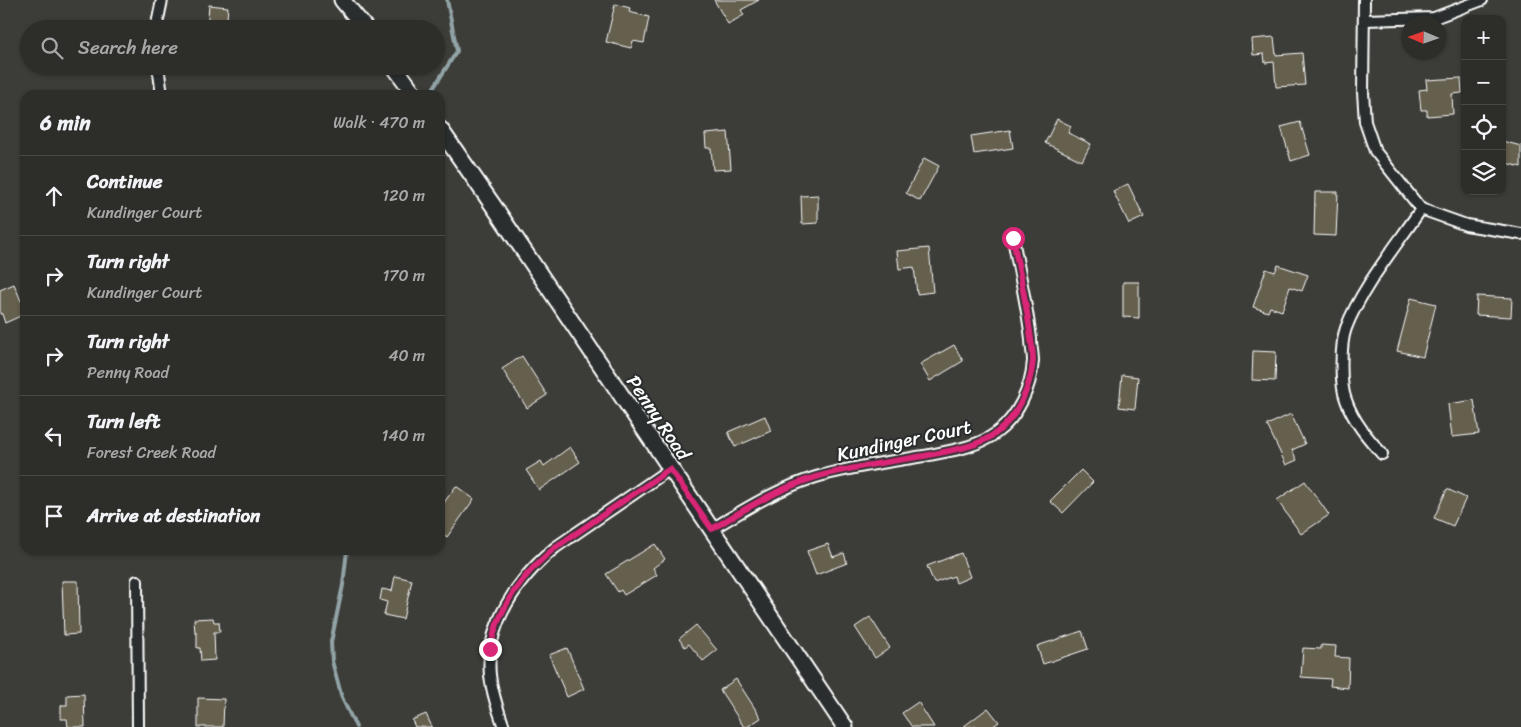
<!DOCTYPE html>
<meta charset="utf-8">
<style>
body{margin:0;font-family:Sriracha,sans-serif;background:#353532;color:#f1f3f6}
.controls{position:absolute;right:15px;top:15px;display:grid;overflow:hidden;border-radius:10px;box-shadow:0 1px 4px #0004}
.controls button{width:45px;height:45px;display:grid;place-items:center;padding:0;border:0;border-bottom:1px solid #484947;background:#2d2d2a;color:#f1f3f6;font:25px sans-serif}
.compass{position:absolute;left:1401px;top:15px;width:45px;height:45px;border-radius:50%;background:#2d2d2a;box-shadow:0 1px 4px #0004;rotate:272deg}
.stop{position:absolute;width:15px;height:15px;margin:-11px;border:4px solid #db2777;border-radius:50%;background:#fff}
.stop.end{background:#db2777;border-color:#fff;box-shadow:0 1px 5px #0008}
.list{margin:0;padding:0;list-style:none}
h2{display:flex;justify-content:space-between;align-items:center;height:65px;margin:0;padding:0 20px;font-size:21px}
h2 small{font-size:16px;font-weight:400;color:#a7a8a8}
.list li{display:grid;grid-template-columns:32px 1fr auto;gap:15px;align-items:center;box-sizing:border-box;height:80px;padding:0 20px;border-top:1px solid #484947}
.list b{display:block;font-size:19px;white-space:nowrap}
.list p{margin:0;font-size:16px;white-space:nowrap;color:#a7a8a8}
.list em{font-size:16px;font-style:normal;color:#a7a8a8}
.icon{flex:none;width:28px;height:28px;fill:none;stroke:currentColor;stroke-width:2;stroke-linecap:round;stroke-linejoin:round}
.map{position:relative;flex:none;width:1521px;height:727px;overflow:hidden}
.search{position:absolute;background:#2d2d2a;box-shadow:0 1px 4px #0004;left:20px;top:20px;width:425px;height:55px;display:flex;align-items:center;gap:12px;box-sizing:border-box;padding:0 18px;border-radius:28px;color:#a7a8a8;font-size:19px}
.panel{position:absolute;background:#2d2d2a;box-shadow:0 1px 4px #0004;left:20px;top:90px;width:425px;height:465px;border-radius:15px}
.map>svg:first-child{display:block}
</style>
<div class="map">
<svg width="1521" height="727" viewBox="0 0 1521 727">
<rect width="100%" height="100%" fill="#3c3c38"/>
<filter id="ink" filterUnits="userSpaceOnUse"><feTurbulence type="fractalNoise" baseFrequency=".02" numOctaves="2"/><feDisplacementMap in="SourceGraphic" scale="10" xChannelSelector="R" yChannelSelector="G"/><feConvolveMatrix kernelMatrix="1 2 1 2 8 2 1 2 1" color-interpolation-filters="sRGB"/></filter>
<g filter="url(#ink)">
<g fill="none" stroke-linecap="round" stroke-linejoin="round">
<g stroke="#92a4a7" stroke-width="4">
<polyline points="429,95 457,51 447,0"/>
<polyline points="347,550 343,585 331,642 332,661 342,698 356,727"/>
</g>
</g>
<g fill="#655e4e" stroke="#fff">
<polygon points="714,0 759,0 741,10 744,15 728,24"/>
<polygon points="615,4 630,8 629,12 649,17 644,43 633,41 631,48 606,42"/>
<polygon points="209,5 228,7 226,29 207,29"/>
<polygon points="1274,37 1276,55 1302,53 1305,85 1276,87 1274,62 1265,63 1264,54 1253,55 1252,39"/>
<polygon points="1461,78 1462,93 1452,94 1453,114 1427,116 1427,110 1421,110 1419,90 1427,89 1426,80"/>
<polygon points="1057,119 1071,126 1068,133 1091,144 1082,161 1045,143"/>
<polygon points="1300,122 1310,155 1291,161 1281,127"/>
<polygon points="1010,130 1013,148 974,154 971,136"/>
<polygon points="728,132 731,169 713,170 711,148 706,148 705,134"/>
<polygon points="1502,141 1521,146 1521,167 1502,162"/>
<polygon points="924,158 939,166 920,201 906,193"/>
<polygon points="1128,184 1144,217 1129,224 1113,191"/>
<polygon points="1315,192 1338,192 1336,236 1314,235"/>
<polygon points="818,195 818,223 802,224 801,196"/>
<polygon points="929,248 933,292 917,294 914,267 899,269 897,251"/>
<polygon points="1278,265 1308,275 1302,291 1290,287 1282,311 1270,307 1268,312 1253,307 1266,269 1275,272"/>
<polygon points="1123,282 1139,282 1139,318 1123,317"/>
<polygon points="14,284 21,301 25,299 25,314 5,323 2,314 0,314 0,290"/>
<polygon points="1477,296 1512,298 1511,317 1476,315"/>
<polygon points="1411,298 1436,304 1423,357 1397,351"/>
<polygon points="954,345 963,361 930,381 920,364"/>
<polygon points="1253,351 1276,352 1275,381 1252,380"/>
<polygon points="522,356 547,395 527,408 502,369"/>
<polygon points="1122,375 1138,377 1135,409 1119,407"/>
<polygon points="1474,400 1479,434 1452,437 1448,404"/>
<polygon points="1291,414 1305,444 1292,450 1297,460 1286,465 1267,425"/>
<polygon points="765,416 771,431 735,447 728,432"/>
<polygon points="570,447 580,462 539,490 526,470 541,461 544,466"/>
<polygon points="1081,470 1093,482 1063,513 1050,501"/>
<polygon points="1305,481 1329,515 1301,534 1277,500"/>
<polygon points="456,486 474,499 447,537 440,531 440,508"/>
<polygon points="1447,489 1466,498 1453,526 1434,518"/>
<polygon points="655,544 665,559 653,568 657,575 624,595 621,590 618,592 606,574"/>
<polygon points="828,544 833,557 844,553 847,563 816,575 807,551"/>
<polygon points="961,553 970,577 956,583 954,576 934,583 927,566"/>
<polygon points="395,576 412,580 403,619 384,615 387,602 380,600 382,589 392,591"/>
<polygon points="62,581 78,581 79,634 64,635"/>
<polygon points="870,617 890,648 875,658 855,627"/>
<polygon points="213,618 214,622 219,622 220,632 214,632 215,660 201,661 200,648 197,648 197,633 195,633 194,619"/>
<polygon points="696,625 717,650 703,661 689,644 685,647 679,639"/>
<polygon points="1082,631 1088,649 1043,664 1037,646"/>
<polygon points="1321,645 1336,646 1335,657 1349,658 1348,688 1330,686 1331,679 1301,677 1303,648 1321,649"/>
<polygon points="567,648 584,689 567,697 549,655"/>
<polygon points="736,679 761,718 747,727 744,727 720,690"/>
<polygon points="84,694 85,727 68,727 67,719 61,719 61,705 67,705 67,695"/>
<polygon points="198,698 224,699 223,727 198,727"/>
<polygon points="918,702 934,727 912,727 902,713"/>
<polygon points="988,708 999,722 992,727 963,727"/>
<polygon points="426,714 432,727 415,727 412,720"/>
</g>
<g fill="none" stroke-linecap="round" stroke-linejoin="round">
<g stroke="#fff" stroke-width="14">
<g id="street">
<polyline points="1364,0 1363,92 1365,122 1375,151 1421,209 1466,225 1521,234"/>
<polyline points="1364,20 1434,18 1482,0"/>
<polyline points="156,29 162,0"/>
<polyline points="158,66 162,95"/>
<path d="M1382,454C1368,438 1353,421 1346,400C1340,385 1340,344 1346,328C1361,288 1397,245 1421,209"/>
<path d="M712,529C745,509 779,488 816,477C851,467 888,462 924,456C948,451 976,448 996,433C1018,417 1031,388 1033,361C1033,354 1031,346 1031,339C1027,305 1019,272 1013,238"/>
<polyline points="137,581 138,727"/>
<path d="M504,727C498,710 492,693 490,675C485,625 518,578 556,547L670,469"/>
</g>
</g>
<g stroke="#fff" stroke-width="19">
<g id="secondary">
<polyline points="342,0 366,29"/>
<polyline points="394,66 415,95"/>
<polyline points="440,129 499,214 845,727"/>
</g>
</g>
<use href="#street" stroke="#2a2d2e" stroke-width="10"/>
<use href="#secondary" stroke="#2a2d2e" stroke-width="15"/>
</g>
</g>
<g fill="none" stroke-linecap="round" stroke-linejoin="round" filter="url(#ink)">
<path stroke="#db2777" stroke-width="6" d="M490,649C493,640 494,630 498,622C510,592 531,567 556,547L670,469L712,529C745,509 779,488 816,477C851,467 888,462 924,456C948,451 976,448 996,433C1018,417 1030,388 1033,361C1033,354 1032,346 1031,339C1027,305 1019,272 1013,238"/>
</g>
<g text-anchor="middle" stroke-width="4" stroke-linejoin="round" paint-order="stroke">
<g font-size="19" fill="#fff" stroke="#2a2d2e">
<text transform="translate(659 417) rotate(56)" y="7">Penny Road</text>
<text transform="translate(904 440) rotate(-12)" y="7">Kundinger Court</text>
</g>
</g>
</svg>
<div class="controls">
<button>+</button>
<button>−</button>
<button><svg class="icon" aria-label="locate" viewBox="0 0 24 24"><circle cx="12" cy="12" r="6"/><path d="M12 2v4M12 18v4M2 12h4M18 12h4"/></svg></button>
<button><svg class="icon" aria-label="layers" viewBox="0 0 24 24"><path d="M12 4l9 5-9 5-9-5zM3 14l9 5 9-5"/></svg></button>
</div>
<svg class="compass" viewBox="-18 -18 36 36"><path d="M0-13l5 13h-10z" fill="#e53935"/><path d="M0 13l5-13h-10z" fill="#a7a8a8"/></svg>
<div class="stop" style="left:1013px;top:238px"></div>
<div class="stop end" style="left:490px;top:649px"></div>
<div class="search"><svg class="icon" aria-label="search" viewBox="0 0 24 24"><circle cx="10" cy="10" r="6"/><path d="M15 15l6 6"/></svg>Search here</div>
<section class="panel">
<h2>6 min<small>Walk · 470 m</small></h2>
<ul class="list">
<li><svg class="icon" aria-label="ahead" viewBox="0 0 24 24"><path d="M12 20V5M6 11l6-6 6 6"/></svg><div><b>Continue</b><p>Kundinger Court</p></div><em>120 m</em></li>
<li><svg class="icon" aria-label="right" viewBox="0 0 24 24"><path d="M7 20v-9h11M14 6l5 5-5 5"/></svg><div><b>Turn right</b><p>Kundinger Court</p></div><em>170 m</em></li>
<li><svg class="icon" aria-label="right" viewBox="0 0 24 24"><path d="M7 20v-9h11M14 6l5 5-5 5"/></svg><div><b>Turn right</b><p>Penny Road</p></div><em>40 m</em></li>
<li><svg class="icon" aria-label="left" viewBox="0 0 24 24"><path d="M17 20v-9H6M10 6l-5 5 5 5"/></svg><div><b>Turn left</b><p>Forest Creek Road</p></div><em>140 m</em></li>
<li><svg class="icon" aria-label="arrive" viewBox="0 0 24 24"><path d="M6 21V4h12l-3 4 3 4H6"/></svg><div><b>Arrive at destination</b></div></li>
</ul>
</section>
</div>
